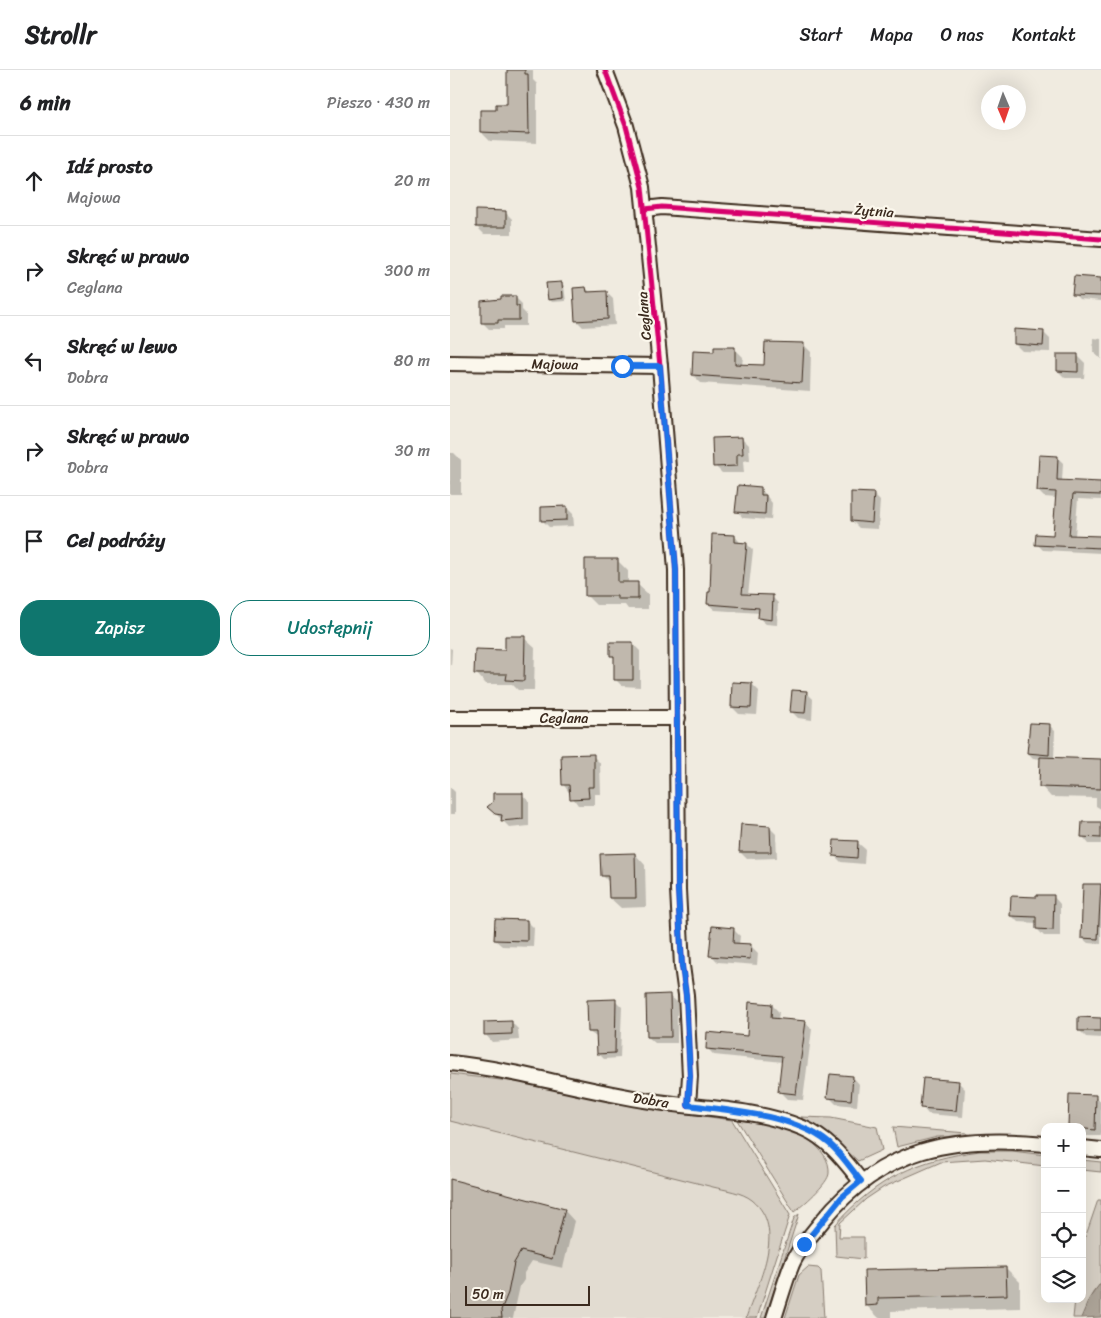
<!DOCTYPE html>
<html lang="pl">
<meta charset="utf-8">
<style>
body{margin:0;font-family:Sriracha,sans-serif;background:#f6f6f6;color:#202124}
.controls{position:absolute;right:15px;bottom:15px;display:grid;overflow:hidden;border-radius:10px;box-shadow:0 5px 20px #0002}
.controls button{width:45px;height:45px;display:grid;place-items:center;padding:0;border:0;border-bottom:1px solid #e0e0e0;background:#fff;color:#202124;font:25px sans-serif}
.compass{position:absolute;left:531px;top:15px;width:45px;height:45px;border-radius:50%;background:#fff;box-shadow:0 5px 20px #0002;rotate:178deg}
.scale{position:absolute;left:15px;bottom:12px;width:125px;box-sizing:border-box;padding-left:5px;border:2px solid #3b2a1e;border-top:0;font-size:14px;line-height:18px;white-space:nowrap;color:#3b2a1e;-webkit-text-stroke:4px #fbf7ec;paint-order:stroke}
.stop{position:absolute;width:15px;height:15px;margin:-11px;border:4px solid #1a73e8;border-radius:50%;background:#fff}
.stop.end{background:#1a73e8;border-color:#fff;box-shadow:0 1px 5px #0008}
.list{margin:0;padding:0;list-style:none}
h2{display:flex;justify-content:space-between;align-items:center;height:65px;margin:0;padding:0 20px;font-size:21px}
h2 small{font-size:16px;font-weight:400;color:#757577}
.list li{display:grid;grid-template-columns:32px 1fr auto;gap:15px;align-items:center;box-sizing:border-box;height:90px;padding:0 20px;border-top:1px solid #e0e0e0}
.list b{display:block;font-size:19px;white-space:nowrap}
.list p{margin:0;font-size:16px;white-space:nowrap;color:#757577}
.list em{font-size:16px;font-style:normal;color:#757577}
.actions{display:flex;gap:10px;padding:15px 20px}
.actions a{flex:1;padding:11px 0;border:1px solid #0f766e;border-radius:20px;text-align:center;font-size:18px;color:#0f766e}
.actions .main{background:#0f766e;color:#fff}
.icon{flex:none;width:28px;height:28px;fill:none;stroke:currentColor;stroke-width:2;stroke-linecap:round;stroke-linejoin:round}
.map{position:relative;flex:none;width:651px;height:1248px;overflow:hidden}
header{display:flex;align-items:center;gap:30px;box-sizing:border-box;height:70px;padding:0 25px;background:#fff;border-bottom:1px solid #e0e0e0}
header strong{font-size:24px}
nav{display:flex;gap:28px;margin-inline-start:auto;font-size:18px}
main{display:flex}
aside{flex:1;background:#fff}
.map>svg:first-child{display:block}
</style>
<header>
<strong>Strollr</strong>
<nav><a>Start</a><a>Mapa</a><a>O nas</a><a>Kontakt</a></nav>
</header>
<main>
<aside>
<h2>6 min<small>Pieszo · 430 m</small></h2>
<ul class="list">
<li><svg class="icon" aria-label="ahead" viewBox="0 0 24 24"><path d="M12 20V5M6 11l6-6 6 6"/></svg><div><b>Idź prosto</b><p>Majowa</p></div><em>20 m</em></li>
<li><svg class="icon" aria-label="right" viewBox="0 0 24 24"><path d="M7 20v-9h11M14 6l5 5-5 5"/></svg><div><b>Skręć w prawo</b><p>Ceglana</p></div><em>300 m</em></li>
<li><svg class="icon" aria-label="left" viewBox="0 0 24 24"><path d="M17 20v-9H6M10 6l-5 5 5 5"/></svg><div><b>Skręć w lewo</b><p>Dobra</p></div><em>80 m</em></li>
<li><svg class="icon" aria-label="right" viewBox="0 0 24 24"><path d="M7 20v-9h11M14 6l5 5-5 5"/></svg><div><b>Skręć w prawo</b><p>Dobra</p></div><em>30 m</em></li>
<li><svg class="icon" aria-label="arrive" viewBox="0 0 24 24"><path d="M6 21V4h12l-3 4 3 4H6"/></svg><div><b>Cel podróży</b></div></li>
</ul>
<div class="actions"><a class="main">Zapisz</a><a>Udostępnij</a></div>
</aside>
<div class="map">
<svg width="651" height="1248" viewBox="0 0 651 1248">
<rect width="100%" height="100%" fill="#f0ebe0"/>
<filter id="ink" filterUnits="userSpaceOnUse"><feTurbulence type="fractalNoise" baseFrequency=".02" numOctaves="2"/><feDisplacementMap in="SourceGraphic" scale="10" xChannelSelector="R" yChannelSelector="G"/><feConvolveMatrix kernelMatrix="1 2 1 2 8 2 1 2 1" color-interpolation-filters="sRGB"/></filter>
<g filter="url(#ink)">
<polygon fill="#e2dcd1" points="0,1019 285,1068 331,1144 298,1248 0,1248"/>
<g fill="#d5cec3" stroke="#887c70">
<path d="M0,1004L84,1014L201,1039L282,1050L340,1145L307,1248H296C307,1214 338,1159 302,1130C292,1122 275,1120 263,1117L0,1051Z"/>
<polygon points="351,1047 381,1048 427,1057 432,1080 408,1091 373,1060"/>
<path d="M287,1050C299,1051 311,1051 322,1054C343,1058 381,1077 379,1103C379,1113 352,1136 344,1142Z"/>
<polygon points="443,1057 517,1063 516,1066 487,1067 447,1077"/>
<path d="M530,1081H562L595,1085V1096L535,1089L491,1092L434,1117L416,1129L390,1153L389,1167H414V1189L386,1186L385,1155C427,1108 468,1089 530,1081Z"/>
<polygon points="632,1090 651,1092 651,1102 632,1100"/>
<path d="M648,1130H651V1215C638,1222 639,1238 631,1248H623L625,1229H632V1177Z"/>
<polygon points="349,1144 315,1248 311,1248 344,1148"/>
<polygon points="358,1197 368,1198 371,1201 374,1248 335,1248 349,1205"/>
</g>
<polygon fill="#aca397" stroke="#7f7367" points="649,1215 651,1215 651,1247 631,1248 639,1229"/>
<g fill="#0003">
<polygon points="58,0 83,0 83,10 87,14 87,73 40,71 31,62 47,41 59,36"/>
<polygon points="55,142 62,149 62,164 34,164 27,157"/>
<polygon points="651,209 651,231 629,229 624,224"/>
<polygon points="111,213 114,216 116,231 102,232 99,229"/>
<polygon points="136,218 141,223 156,222 163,229 165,255 133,257 126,250"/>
<polygon points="65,227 72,234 72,240 76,244 76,256 54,256 54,259 39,259 32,252"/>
<polygon points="593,262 600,269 600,282 572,281 565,274"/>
<polygon points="644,268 651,269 651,289 643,282"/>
<polygon points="353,274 361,282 360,321 251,313 243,305 266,283 284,278 293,287 292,295 316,296"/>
<polygon points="628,286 635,293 634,308 615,308 608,301"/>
<polygon points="292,368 299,375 300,390 293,391 294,403 272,403 265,396"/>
<polygon points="0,383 4,383 11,390 11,424 0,424"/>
<polygon points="607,387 613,393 612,411 651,413 651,430 628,429 625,466 651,466 651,483 593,480 587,474 604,466 607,428 594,427 588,421"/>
<polygon points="311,419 322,433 321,450 293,448 287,441"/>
<polygon points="402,423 423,424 430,431 428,459 409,458 402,451"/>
<polygon points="116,437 123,444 124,456 99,457 92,450"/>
<polygon points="285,466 291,474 297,474 303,480 298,525 322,527 328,533 327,555 316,554 309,548 310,543 265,540 258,534"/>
<polygon points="167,490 178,501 178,514 187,514 198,524 198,539 178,539 175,535 146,535 136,525"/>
<polygon points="74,568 85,578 84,620 68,620 62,614 36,614 26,603"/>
<polygon points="183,574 190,581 190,617 172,616 165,609 165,589 161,585"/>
<polygon points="0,578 2,579 1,596 0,596"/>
<polygon points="302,614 309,621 307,645 289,644 282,637"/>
<polygon points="356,622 363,629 362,650 348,648 341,641"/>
<polygon points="600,656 605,661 604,689 651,691 651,739 646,736 646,728 601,727 591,716 591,689 583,688 578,683"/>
<polygon points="143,686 150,693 151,724 145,724 145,735 128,735 113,714"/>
<polygon points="0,717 5,722 5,744 0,744"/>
<polygon points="72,725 79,731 79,756 60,758 39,737"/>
<polygon points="651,753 651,774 639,774 633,767"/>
<polygon points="319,757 326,764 327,788 297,789 290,782"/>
<polygon points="408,773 415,779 414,794 391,792 384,785"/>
<polygon points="185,784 195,795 196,837 171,838 160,828 160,813 152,805"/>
<polygon points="634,815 651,815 651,874 638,873 632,868"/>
<polygon points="604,827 610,834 610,866 594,866 587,859 588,853 568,852 561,845 588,828"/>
<polygon points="77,851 84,858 83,877 52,876 45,870"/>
<polygon points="283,859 290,866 289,875 301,876 308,883 307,895 268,892 261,885"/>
<polygon points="220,926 227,932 227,973 205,973 198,967"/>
<polygon points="166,931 172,937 170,988 154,989 148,983 148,968 139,962"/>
<polygon points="322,935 329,942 328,950 355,952 362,959 353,1030 337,1029 330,1022 333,992 264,985 257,978 298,967"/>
<polygon points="651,949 651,968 636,967 629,960"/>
<polygon points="61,952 68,959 69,970 42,972 36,965"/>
<polygon points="403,1007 409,1014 407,1036 386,1034 379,1027"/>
<polygon points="508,1012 515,1019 513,1047 478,1044 472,1037"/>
<polygon points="645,1026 651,1032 651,1066 632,1066 632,1057"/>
<polygon points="0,1110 114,1140 124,1151 113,1198 82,1191 74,1203 74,1210 70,1216 63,1248 0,1248"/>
<polygon points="556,1198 570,1212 570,1238 441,1241 441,1248 429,1248 416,1235 416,1201"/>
</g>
<g fill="#c0b8ad" stroke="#3b2a1e">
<polygon points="57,0 75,0 75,4 78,4 79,64 30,62 30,40 46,40 46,34 57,34"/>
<polygon points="26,140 56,141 56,157 26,157"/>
<polygon points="624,206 651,208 651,226 622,225"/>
<polygon points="112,212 113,228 98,230 96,213"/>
<polygon points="136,217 137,222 157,221 158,249 125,251 123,218"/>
<polygon points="51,226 66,226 66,236 69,236 69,250 48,250 48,253 31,253 31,231 51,229"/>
<polygon points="564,259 594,261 593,276 564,274"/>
<polygon points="315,272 354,273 352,313 242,305 243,281 264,282 264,277 285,277 285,294 314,295"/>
<polygon points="607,284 628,284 628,302 607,301"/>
<polygon points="292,367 293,384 287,384 287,396 263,397 262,368"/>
<polygon points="589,385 608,386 607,410 651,412 651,425 623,424 619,465 651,466 651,478 585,475 586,464 603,465 606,422 587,421"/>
<polygon points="288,415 311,417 311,425 316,425 315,444 285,442"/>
<polygon points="401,422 424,423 422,453 401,451"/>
<polygon points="117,436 117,450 91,451 91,437"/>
<polygon points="262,464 285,465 285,472 297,473 292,524 323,525 322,550 308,548 309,538 257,534 258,522 260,522"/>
<polygon points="135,489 168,489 168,512 188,512 188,529 167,529 167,526 135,526"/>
<polygon points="55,566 75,566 74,611 56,610 57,604 24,604 25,579 55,580"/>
<polygon points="160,572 183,572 183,610 164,610 164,586 160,586"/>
<polygon points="282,612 302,613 301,638 281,637"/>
<polygon points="342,620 357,621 355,643 340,642"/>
<polygon points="580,653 600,654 599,685 577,683"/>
<polygon points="144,684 144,717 138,717 139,728 120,729 119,715 112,715 111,685"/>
<polygon points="590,687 651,689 651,719 589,717"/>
<polygon points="43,723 73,723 73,749 51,751 52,745 45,744 37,737 43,732"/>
<polygon points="632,752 651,752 651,768 631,767"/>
<polygon points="291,754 320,756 321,782 289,782"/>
<polygon points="384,770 408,771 407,788 383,786"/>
<polygon points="185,783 186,828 159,828 158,806 151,806 150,784"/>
<polygon points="633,814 651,814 648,869 631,868"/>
<polygon points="587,825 604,825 603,860 586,859 586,847 560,846 561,826 587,827"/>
<polygon points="45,849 77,850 77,871 44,870"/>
<polygon points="262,856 284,858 283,873 301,874 300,889 259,886"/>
<polygon points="220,924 221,967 197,967 196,925"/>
<polygon points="166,929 165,983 147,984 146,962 138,962 137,930"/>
<polygon points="299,932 322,934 321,948 356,951 346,1024 328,1022 332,986 256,979 257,962 297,966"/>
<polygon points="628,947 651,948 651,961 628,961"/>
<polygon points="62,951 62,964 34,965 34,952"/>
<polygon points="380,1004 403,1006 401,1030 377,1028"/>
<polygon points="473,1008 509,1011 506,1041 470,1038"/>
<polygon points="619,1024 646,1025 645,1060 618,1057"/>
<polygon points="0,1109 115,1139 102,1189 71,1181 64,1193 58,1223 51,1240 52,1248 0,1248"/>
<polygon points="556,1197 557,1225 428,1228 428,1235 415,1236 414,1200"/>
</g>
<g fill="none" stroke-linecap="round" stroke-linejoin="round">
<g stroke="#3b2a1e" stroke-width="18">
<g id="street">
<polyline points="155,0 176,56 192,117 210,296 226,500 228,820 232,896 236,925 240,1006 238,1035"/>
<polyline points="195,139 212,137 651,169"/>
<polyline points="0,293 210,296"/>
<polyline points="0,648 228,648"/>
<path d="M0,993C68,1000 133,1021 201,1031C252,1039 304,1038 353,1058C379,1069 394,1090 411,1111"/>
<polyline points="632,1078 651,1080"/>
<path d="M324,1248C330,1230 335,1211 342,1194C349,1178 362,1164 373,1150C433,1077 504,1065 595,1074"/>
</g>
</g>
<use href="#street" stroke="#fbf7ec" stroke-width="14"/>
<g stroke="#fbf7ec" stroke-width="8">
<g id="cycleway">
<polyline points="155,0 176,56 192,117 210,296 226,500 228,820 232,896 236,925 240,1006 238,1035"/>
<polyline points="195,139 212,137 651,169"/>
</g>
</g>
<use href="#cycleway" stroke="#d6006c" stroke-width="5"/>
</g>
</g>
<g fill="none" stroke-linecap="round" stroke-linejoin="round" filter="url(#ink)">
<path stroke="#1a73e8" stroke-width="6" d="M172,296H210L226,500L228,820L232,896L236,925L240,1006L238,1035C282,1041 352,1045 384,1078C394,1088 402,1100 411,1111L392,1127L354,1174"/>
</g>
<g text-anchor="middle" stroke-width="4.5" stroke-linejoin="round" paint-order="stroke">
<g font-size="14" fill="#3b2a1e" stroke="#fbf7ec">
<text transform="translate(424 141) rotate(4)" y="5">Żytnia</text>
<text transform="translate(194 246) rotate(-95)" y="5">Ceglana</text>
<text transform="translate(105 294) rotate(1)" y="5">Majowa</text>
<text x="114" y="653">Ceglana</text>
<text transform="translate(201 1030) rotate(9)" y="5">Dobra</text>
</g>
</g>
</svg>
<div class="controls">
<button>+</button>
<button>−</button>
<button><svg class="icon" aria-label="locate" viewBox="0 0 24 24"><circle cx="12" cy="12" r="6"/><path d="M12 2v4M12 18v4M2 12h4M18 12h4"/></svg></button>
<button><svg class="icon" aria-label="layers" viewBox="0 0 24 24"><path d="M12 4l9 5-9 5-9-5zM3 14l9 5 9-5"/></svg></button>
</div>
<svg class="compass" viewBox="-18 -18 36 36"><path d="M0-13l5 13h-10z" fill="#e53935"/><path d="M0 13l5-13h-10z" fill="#757577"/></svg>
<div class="scale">50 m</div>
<div class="stop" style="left:172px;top:296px"></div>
<div class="stop end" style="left:354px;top:1174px"></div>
</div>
</main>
